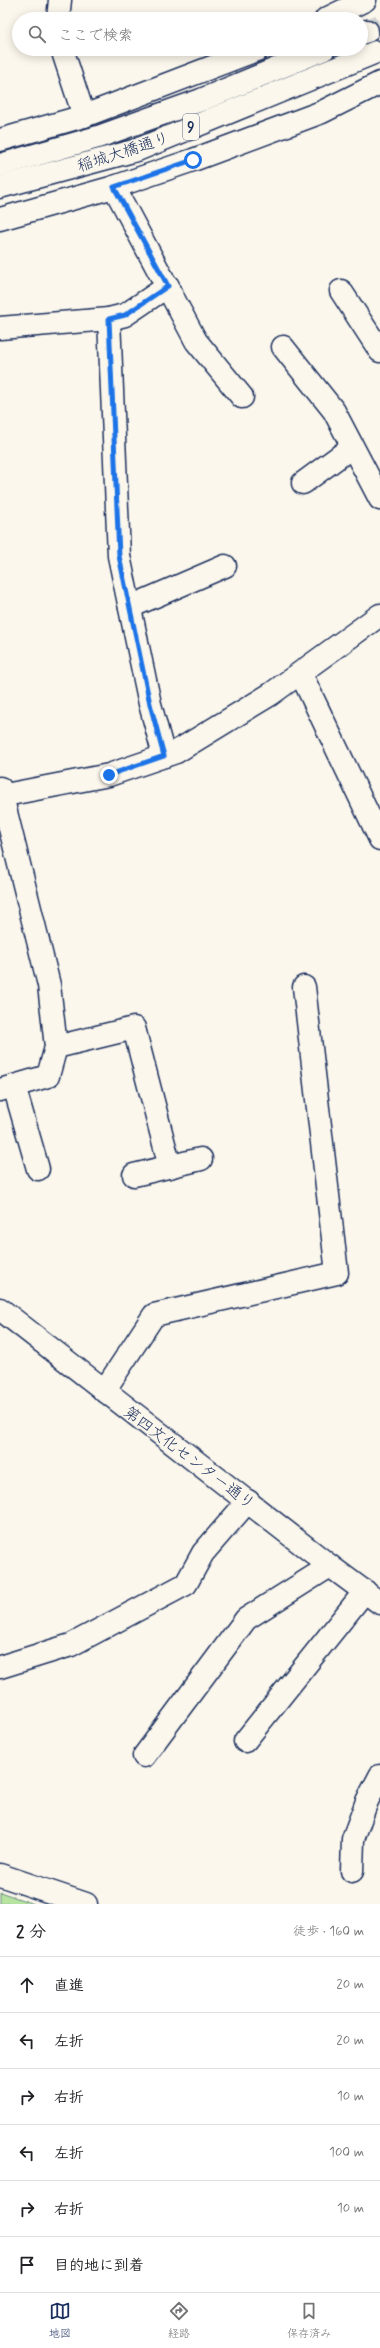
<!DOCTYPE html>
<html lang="ja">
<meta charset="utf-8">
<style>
body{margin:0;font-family:Mynerve,"Klee One",sans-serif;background:#f6f6f6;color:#202124}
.stop{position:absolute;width:12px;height:12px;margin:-9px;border:3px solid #1a73e8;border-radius:50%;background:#fff}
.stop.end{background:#1a73e8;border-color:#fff;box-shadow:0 1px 4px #0008}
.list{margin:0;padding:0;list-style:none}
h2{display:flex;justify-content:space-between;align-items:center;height:52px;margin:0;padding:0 16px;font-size:17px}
h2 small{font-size:13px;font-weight:400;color:#757577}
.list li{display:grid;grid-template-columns:26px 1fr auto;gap:12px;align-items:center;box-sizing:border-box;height:56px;padding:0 16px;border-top:1px solid #e0e0e0}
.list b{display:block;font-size:15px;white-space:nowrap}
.list em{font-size:13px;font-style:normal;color:#757577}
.icon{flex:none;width:22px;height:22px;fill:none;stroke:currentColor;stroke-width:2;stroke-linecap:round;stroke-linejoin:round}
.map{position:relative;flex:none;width:380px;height:1904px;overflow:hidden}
.search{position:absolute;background:#fff;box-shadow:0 2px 10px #0003;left:12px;right:12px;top:12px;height:44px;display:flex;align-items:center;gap:10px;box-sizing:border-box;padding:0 14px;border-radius:22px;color:#757577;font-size:15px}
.sheet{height:388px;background:#fff}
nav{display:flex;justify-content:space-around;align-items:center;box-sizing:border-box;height:56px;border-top:1px solid #e0e0e0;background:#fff;font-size:11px;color:#757577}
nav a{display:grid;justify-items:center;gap:2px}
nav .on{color:#1b2f5e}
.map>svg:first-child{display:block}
</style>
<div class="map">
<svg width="380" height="1904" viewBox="0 0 380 1904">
<rect width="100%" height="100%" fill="#fbf7ec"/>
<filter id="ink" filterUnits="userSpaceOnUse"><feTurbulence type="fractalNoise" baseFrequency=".025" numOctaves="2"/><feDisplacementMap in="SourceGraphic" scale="8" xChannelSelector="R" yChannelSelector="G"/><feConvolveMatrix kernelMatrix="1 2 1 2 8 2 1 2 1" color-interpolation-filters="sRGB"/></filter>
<g filter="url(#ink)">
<polygon fill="#b8e4a1" stroke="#6a8a80" points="0,1892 34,1904 0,1904"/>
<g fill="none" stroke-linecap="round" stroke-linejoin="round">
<polyline stroke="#cecfd0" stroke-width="22" stroke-dasharray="22 11" stroke-linecap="butt" points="367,31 380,25"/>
<g stroke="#1b2f5e" stroke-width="25">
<g id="minor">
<polyline points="58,19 60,0"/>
<polyline points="62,49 84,116"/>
<polyline points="114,187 196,341 242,397"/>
<polyline points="341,291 380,351"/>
<polyline points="109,319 119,556 150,704 164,756"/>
<polyline points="0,328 109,319 125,315 168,286"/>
<polyline points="283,347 334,411 380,499"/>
<polyline points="303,483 352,447"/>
<polyline points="130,607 225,566"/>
<polyline points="301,674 380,839"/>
<polyline points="0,788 49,985 56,1047 48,1076 0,1090"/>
<polyline points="0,796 109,775 176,752 271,694 380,615"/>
<polyline points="56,1047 134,1028 170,1167"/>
<polyline points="14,1086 38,1169"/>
<polyline points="134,1175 201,1159"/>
<polyline points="0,1309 330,1566 380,1603"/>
<polyline points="104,1391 154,1315 337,1273 304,987"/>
<polyline points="0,1667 71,1645 186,1584 203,1553 248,1501"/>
<polyline points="245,1741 365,1591"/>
<polyline points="144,1756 246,1619 330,1566"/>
<polyline points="352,1871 353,1839 367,1801 380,1776"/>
<polyline points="0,1875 86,1904"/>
</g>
</g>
<g stroke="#1b2f5e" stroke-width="25">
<g id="major">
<polyline points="326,19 365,0"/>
<polyline points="361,33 367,31"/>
<polyline points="0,140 84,116 259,49"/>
<polyline points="0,165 98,137 201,100 324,49"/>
<polyline points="0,187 137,150 376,52"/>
<polyline points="0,219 114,187 193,160 322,112 380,83"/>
</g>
</g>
<use href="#minor" stroke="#fbf7ec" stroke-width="22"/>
<use href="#major" stroke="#fbf7ec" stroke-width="22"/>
</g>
</g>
<g fill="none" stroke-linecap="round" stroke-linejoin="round" filter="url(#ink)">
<polyline stroke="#1a73e8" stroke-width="5" points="109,775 164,756 150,704 119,556 109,319 125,315 168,286 114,187 193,160"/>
</g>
<g text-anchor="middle" stroke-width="3" stroke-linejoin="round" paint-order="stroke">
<rect fill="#fbf7ec" stroke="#5e6b89" stroke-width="1" x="183" y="114" width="16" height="26" rx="3"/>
<g font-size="15" font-weight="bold" fill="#1b2f5e">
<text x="191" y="132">9</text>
</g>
<g font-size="16" fill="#1b2f5e" stroke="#fbf7ec">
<text transform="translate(123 151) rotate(-18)" y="6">稲城大橋通り</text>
<text transform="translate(190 1457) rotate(37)" y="6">第四文化センター通り</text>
</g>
</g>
</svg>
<div class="stop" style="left:193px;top:160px"></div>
<div class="stop end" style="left:109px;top:775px"></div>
<div class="search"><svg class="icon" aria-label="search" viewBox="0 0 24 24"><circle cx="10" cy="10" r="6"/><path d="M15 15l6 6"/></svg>ここで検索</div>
</div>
<section class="sheet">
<h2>2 分<small>徒歩 · 160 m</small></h2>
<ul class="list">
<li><svg class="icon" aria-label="ahead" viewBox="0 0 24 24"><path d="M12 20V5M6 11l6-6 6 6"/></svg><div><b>直進</b></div><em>20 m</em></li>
<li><svg class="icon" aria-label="left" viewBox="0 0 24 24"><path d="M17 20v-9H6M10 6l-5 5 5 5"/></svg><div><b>左折</b></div><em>20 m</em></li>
<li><svg class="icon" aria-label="right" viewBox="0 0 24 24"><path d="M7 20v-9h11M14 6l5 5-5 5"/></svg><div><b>右折</b></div><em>10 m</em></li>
<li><svg class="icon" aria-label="left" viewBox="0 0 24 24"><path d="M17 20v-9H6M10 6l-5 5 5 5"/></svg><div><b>左折</b></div><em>100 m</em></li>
<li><svg class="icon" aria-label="right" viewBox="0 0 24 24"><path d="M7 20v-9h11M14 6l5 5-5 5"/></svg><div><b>右折</b></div><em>10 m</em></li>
<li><svg class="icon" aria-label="arrive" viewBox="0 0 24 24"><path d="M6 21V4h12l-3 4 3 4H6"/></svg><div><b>目的地に到着</b></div></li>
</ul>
</section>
<nav>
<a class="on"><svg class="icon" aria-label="map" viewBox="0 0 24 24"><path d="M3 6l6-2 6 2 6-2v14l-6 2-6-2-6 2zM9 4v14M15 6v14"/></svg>地図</a>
<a><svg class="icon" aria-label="directions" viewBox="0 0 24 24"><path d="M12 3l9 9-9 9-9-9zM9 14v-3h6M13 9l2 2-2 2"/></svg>経路</a>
<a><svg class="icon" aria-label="saved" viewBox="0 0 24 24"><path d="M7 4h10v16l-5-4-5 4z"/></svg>保存済み</a>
</nav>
